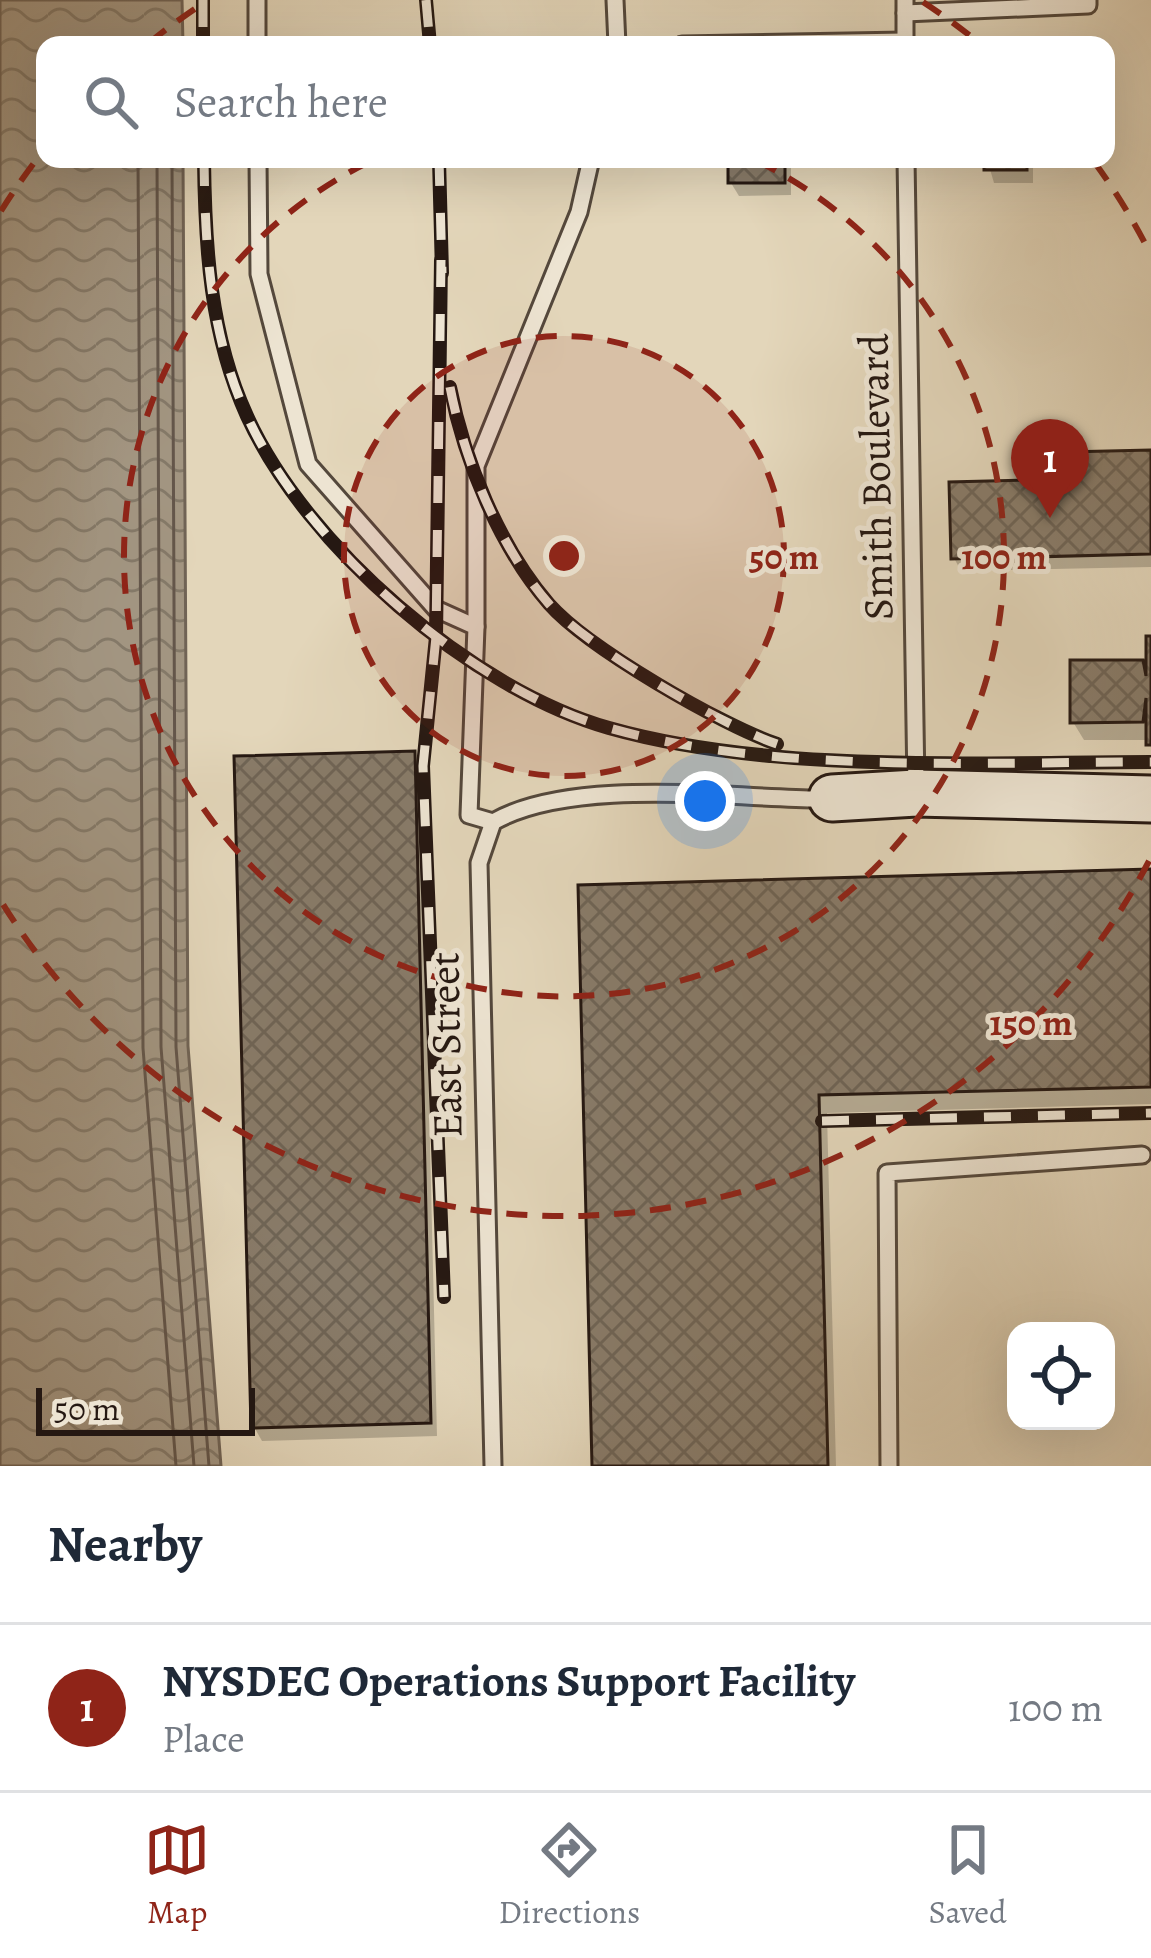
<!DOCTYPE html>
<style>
body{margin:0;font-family:Alegreya,serif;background:#f6f6f7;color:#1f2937}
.controls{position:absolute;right:36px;bottom:36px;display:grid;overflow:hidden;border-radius:24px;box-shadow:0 12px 48px #0002}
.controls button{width:108px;height:108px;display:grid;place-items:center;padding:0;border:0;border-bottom:3px solid #e0e1e3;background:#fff;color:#1f2937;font:60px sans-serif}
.scale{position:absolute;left:36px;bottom:30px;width:219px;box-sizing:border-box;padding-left:12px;border:6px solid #251812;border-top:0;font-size:33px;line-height:42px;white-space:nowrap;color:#251812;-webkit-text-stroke:9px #ede4d2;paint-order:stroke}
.you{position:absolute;left:705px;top:801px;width:42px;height:42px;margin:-30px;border:9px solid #fff;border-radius:50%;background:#1a73e8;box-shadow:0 0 0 18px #1a73e833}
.badge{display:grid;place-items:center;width:78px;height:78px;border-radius:50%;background:#8f2418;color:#fff;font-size:39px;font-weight:700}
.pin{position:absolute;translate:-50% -99px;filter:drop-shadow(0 3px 6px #0008)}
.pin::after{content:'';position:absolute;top:63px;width:42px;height:36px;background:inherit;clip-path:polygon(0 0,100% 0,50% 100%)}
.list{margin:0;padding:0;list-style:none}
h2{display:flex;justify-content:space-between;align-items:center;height:156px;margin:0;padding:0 48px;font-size:51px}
h2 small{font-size:39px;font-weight:400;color:#747a83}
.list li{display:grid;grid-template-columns:78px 1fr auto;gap:36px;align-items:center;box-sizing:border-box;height:168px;padding:0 48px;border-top:3px solid #e0e1e3}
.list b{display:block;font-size:45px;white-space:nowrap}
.list p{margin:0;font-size:39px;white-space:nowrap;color:#747a83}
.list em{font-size:39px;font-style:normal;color:#747a83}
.icon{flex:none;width:66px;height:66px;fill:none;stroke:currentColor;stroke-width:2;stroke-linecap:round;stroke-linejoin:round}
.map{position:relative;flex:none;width:1151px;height:1466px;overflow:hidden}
.search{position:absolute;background:#fff;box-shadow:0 12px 48px #0002;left:36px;right:36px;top:36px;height:132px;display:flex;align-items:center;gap:30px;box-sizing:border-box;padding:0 42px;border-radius:24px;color:#747a83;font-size:45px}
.sheet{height:324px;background:#fff}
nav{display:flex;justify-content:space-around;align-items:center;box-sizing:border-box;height:168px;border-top:3px solid #e0e1e3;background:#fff;font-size:33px;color:#747a83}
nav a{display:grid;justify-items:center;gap:6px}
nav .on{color:#8f2418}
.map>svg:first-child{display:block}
</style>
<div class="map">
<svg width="1151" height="1466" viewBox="0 0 1151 1466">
<defs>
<pattern id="water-waves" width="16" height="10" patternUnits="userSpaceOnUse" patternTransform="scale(3)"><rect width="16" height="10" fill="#a29581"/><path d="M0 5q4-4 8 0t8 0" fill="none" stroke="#847968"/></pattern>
<pattern id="building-cross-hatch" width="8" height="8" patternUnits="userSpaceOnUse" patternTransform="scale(3)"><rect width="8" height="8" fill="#887b69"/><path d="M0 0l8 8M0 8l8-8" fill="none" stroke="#6f6455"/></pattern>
</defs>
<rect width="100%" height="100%" fill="#e3d6ba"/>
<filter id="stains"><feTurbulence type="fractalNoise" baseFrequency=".00167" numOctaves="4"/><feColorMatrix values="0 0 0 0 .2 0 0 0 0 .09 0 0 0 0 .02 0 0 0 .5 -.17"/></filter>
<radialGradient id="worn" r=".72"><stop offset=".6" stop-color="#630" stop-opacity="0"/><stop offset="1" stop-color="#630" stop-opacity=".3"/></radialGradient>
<polygon fill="url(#water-waves)" stroke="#706355" stroke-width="3" points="0,0 182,0 183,45 45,45 45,159 183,159 188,1046 221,1466 0,1466"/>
<g fill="#0003">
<polygon points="731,159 791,159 791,195 739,196 731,183"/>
<polygon points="987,159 1033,159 1033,183 994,183"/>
<polygon points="1151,453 1151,567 961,571 954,558 1070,482"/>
<polygon points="1151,639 1151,748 1149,740 1084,740 1073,722 1141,663 1149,676"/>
<polygon points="413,754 421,768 437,1436 262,1441 254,1427"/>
<polygon points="1151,872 1151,1104 827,1113 836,1466 595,1466 581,888"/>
</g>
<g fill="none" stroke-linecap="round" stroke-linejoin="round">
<g stroke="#64564a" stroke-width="3">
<polyline points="138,159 143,1048 176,1466"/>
<polyline points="157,159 161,1047 194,1466"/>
<polyline points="172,159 176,1047 209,1466"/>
</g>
</g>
<g fill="url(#building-cross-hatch)" stroke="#251812" stroke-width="3">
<rect x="728" y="159" width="57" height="24"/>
<rect x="984" y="159" width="43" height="11"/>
<polygon points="1151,450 1151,554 951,559 949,482 1066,479 1066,452"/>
<polygon points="1146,636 1151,636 1151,745 1146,745 1146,698 1143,722 1070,723 1070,660 1143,660 1146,676"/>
<polygon points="415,751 431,1423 251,1428 234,756"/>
<polygon points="1151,869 1151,1087 819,1095 828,1466 592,1466 578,885"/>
</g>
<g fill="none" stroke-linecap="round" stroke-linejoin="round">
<g stroke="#54483c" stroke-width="21">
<g id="lane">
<polyline points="257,0 257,45"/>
<polyline points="615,0 617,45"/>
<polyline points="905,0 905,45"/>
<polyline points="905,13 1088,5 1088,0"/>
<polyline points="682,45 905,41"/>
<polyline points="258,159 259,274 308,464 436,609 476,627 469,815 493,822"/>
<polyline points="906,159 916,786"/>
<polyline points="476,627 476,466 579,212 591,159"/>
<path d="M493,1466L479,863L493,822C572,777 727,798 819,799"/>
<polyline points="889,1466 887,1173 1142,1155"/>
</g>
</g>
<g stroke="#251812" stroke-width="51">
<polyline id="secondary" points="832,798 916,793 1151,799"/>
</g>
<use href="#lane" stroke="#ede4d2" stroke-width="15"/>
<use href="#secondary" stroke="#ede4d2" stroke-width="45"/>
<g stroke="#251812" stroke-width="14">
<g id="rail">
<polyline points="203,0 203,45"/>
<polyline points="426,0 430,45"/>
<path d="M204,159C205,247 210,335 247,416C306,546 471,689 609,728C772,774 982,762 1151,762"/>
<polyline points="439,159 442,273"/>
<polyline points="441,260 436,637 423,766 444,1297"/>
<path d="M450,387C464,460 500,548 549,604C588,648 721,725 777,744"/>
<polyline points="822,1121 1151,1113"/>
</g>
</g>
<use href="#rail" stroke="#ede4d2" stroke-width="9" stroke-dasharray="27" stroke-linecap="butt"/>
</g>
<circle cx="564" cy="556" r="220" fill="#8f2418" fill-opacity=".12"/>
<g fill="none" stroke="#8f2418" stroke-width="6" stroke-dasharray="21 15">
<circle cx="564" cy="556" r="220"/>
<path d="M757 161A440 440 0 1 1 371 161"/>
<path d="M1149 861A660 660 0 0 1 1 901M1 211A660 660 0 0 1 44 150M149 43A660 660 0 0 1 205 2M923 2A660 660 0 0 1 979 43M1095 163A660 660 0 0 1 1149 251"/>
</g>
<g text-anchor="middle" stroke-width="10" stroke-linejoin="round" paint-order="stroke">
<g font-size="42" fill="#251812" stroke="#ede4d2">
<text transform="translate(875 477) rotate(-91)" y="15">Smith Boulevard</text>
<text transform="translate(445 1045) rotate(-91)" y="15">East Street</text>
</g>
</g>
<circle cx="564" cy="556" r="18" fill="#8f2418" stroke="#ede4d2" stroke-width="6"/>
<g font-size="36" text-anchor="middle" font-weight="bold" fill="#8f2418" stroke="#ede4d2" stroke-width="10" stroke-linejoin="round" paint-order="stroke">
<text x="784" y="569">50 m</text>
<text x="1004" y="569">100 m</text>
<text x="1031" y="1035">150 m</text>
</g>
<rect width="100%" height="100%" filter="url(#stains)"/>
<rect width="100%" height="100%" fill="url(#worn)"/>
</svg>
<div class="controls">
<button><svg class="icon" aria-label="locate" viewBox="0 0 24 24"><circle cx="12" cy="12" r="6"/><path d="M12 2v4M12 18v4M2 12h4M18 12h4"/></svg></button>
</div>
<div class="scale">50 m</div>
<div class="you"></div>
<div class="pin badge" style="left:1050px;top:518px">1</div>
<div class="search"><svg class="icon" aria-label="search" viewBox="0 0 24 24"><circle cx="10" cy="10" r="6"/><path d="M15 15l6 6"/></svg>Search here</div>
</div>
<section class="sheet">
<h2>Nearby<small></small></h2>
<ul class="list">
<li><span class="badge">1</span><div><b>NYSDEC Operations Support Facility</b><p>Place</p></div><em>100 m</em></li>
</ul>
</section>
<nav>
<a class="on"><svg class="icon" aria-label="map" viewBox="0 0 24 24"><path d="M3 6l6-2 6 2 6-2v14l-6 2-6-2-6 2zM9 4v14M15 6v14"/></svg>Map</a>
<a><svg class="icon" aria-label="directions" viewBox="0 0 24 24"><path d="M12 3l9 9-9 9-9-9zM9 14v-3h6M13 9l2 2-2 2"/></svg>Directions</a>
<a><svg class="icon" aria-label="saved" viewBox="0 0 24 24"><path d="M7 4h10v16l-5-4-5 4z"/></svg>Saved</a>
</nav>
